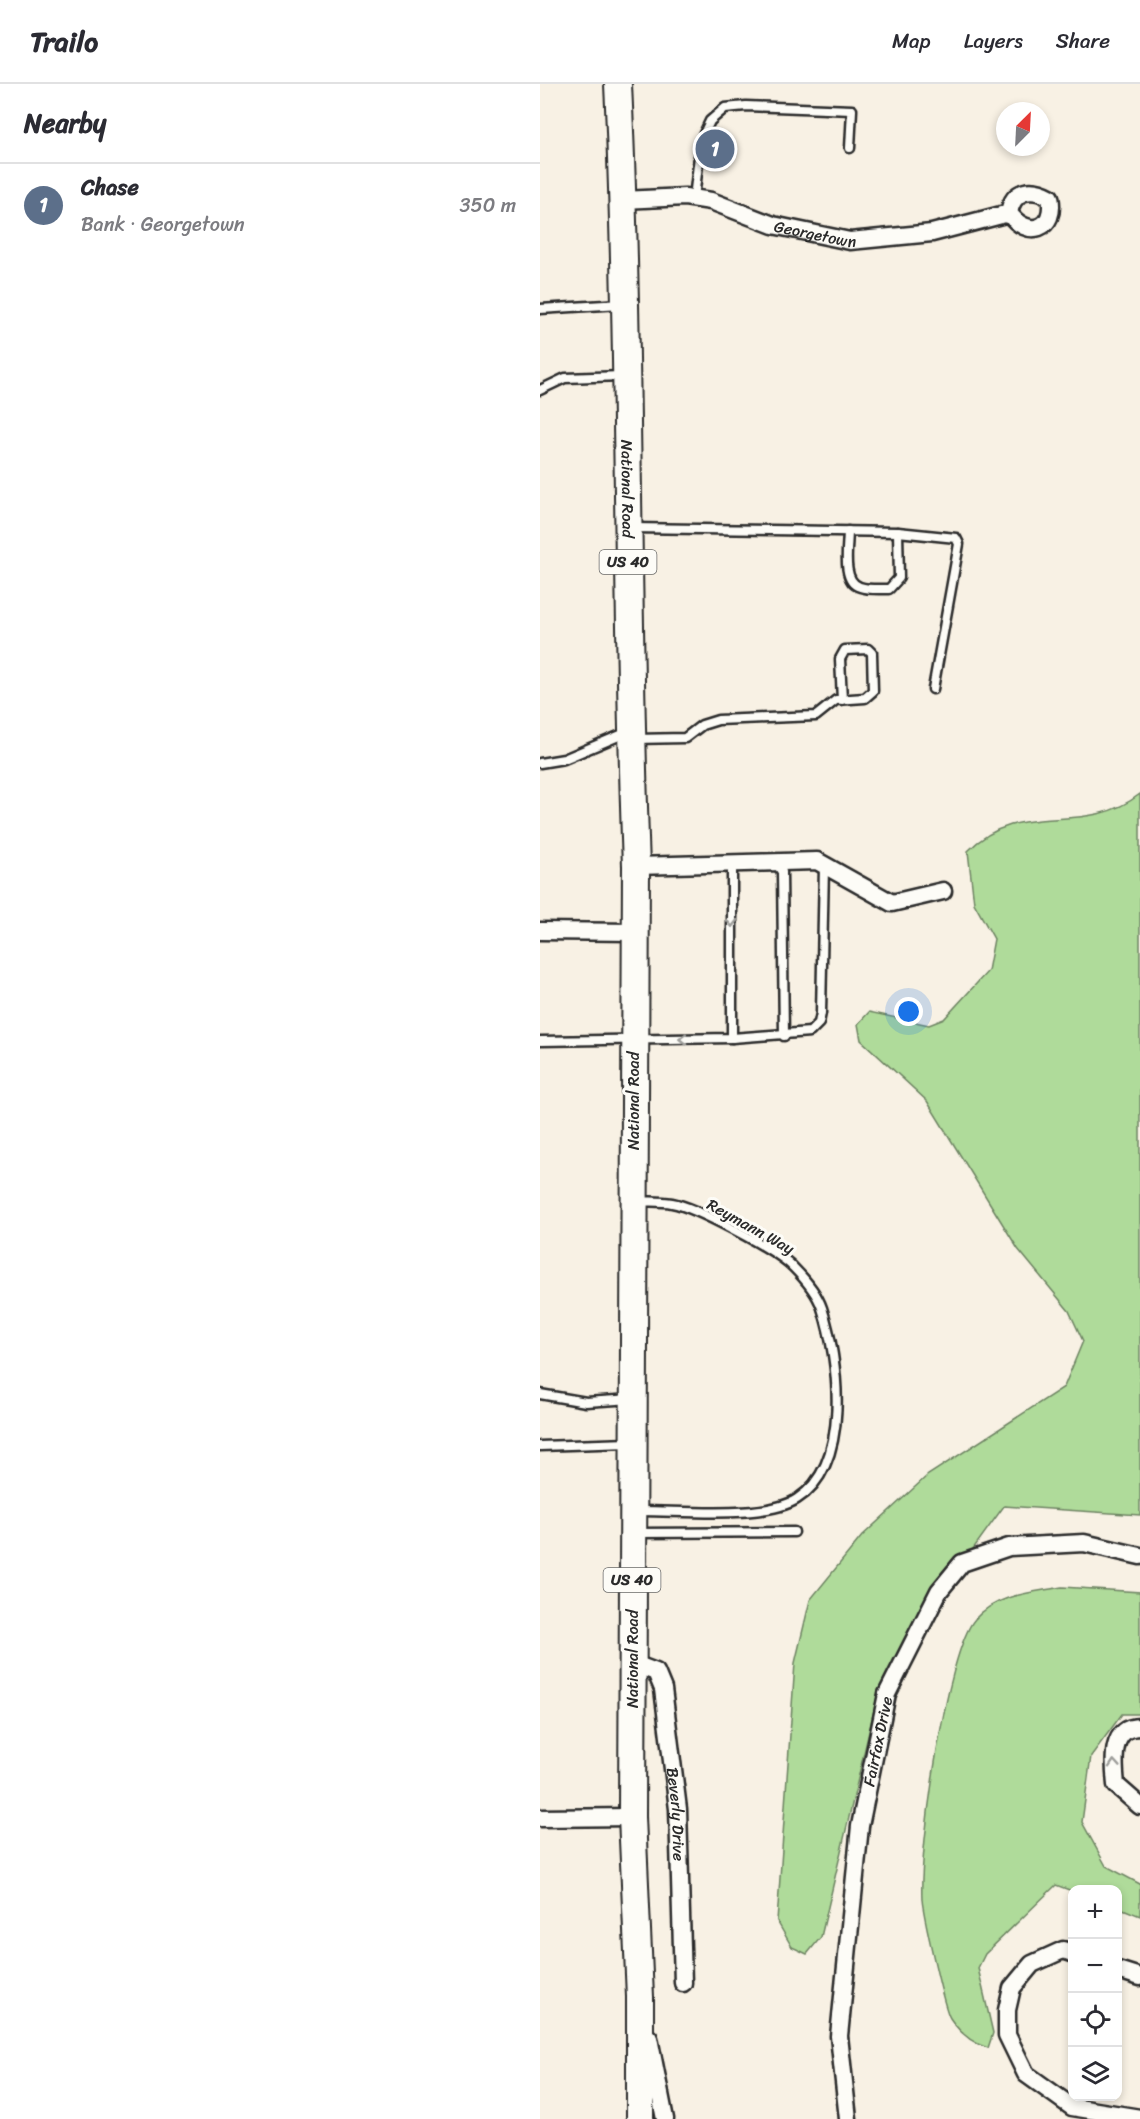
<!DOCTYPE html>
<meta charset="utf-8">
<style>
body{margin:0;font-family:Sriracha,sans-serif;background:#f7f7f7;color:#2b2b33}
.controls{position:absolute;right:18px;bottom:18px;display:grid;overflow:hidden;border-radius:12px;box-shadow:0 3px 9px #0003}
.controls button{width:54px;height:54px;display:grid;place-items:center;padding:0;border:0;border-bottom:2px solid #e1e1e2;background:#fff;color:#2b2b33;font:30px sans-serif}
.compass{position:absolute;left:456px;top:18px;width:54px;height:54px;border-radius:50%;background:#fff;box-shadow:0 3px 9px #0003;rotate:24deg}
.you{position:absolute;left:369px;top:928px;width:21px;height:21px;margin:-15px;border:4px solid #fff;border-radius:50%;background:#1a73e8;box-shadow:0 0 0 9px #1a73e833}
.badge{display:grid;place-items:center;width:39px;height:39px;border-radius:50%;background:#2563eb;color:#fff;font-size:20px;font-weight:700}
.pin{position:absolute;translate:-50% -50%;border:3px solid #fff;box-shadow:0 2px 6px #0006}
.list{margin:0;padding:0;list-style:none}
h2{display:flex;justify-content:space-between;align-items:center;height:78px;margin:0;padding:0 24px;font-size:26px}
h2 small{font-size:20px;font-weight:400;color:#7c7c81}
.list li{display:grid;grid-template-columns:39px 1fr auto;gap:18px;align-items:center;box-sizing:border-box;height:84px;padding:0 24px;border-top:2px solid #e1e1e2}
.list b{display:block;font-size:22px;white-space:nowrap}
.list p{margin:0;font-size:20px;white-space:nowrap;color:#7c7c81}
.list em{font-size:20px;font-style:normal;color:#7c7c81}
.icon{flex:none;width:33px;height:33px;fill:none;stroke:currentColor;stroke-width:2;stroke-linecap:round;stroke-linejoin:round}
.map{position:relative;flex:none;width:600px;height:2035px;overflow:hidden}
header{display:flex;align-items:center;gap:36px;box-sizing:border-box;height:84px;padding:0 30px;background:#fff;border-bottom:2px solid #e1e1e2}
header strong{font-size:28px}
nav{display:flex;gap:33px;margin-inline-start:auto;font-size:21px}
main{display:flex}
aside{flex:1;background:#fff}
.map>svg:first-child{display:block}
</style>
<header>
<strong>Trailo</strong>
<nav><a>Map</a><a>Layers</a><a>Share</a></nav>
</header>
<main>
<aside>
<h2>Nearby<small></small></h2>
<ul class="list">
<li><span class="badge" style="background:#5c6f8a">1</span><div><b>Chase</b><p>Bank · Georgetown</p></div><em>350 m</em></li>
</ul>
</aside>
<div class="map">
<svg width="600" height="2035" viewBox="0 0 600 2035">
<rect width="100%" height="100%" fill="#f8f1e4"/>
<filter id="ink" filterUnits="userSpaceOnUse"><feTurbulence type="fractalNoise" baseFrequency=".0167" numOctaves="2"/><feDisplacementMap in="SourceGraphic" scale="12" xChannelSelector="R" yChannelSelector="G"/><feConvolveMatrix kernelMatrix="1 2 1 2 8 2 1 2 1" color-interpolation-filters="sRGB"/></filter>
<g filter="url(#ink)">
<g fill="#afdb9a" stroke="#6d8362" stroke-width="1.5">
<path d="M600,710V1431L464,1422L373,1548L338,1609L281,1853L267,1870L252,1863L237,1837L255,1579L270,1516L322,1452L388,1391L524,1303L543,1257L529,1227L478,1165L387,1017L321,956L318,940L329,928L389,941L404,935L448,887L454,855L434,819L428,767C480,713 543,755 600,710Z"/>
<path d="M522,1503L600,1508V1630H582L551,1672L542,1738L566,1782L600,1800V1832L578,1823V1806L532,1807L516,1801L445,1870L438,1884L453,1949L448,1964C432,1959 419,1948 410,1934C404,1925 383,1829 382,1815C379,1767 406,1568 435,1535C457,1510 491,1509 522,1503Z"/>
</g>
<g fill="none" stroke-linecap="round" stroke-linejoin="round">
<g stroke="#2b2b2b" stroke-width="13">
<g id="lane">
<polyline points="154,114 161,56 170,37 185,24 206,22 312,26 310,64"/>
<polyline points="0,225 81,220"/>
<polyline points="0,306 25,294 82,292"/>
<polyline points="91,444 358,448 416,454 419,460 393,605"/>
<path d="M308,447C308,462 301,498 320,503C328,506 340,505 349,505L359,494L358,448"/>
<polyline points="94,655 145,654 162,641 178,636 276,632 296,616 325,614 333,607 332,569 328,565 305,566 300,575 302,616"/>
<polyline points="0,679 24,675 88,648"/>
<polyline points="236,779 242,788 244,952"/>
<polyline points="192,781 192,954"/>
<polyline points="0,957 192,954 270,948 279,939 281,929 284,782"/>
<polyline points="0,1310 46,1318 92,1315"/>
<polyline points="0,1362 89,1359"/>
<path d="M95,1427C137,1426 225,1436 257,1415C312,1380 299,1276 282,1224C277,1209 263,1193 253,1183C237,1166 155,1123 132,1119C121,1117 108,1118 96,1117"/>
<polyline points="95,1449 254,1448"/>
</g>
</g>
<g stroke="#2b2b2b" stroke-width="21">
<g id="street">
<path id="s1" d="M83,116L145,113L171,117L233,141L310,157L392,149L469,129C473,105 492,103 510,113C517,146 487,155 469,129"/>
<polyline points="96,782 277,777 352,819 403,807"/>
<polyline points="0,847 95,848"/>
<path id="s2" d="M92,1579L116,1588L123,1605L138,1725L143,1899"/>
<path d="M600,1643C569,1643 574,1680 576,1701L600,1722"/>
<polyline points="0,1734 92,1733"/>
<polyline points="532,1869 523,1866 492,1880 472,1904 467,1926 467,1951 486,1990 532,2023 600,2034"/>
<polyline points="578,1886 600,1893"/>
<polyline points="109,1954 125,2035"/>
<path id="s3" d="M308,2035L299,1952L320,1742L347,1610L399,1507L422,1479L469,1463L544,1459L600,1472"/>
</g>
</g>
<g stroke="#2b2b2b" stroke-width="30">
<g id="primary">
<path id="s4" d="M78,0C90,260 86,521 96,782L92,1733L100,1913V2035"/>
</g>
</g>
<use href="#lane" stroke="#fdfcf7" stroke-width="8"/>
<use href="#street" stroke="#fdfcf7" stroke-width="16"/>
<use href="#primary" stroke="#fdfcf7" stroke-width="26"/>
</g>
<defs><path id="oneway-chevron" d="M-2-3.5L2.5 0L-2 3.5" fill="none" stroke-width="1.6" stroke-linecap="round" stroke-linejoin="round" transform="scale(1.5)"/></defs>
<g stroke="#9e9e9b">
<use href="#oneway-chevron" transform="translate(192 839) rotate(90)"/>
<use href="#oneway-chevron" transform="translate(143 955) rotate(179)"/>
<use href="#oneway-chevron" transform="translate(574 1680) rotate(-94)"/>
</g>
</g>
<g text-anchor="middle" stroke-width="6" stroke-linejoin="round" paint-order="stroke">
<g fill="#fdfcf7" stroke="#6a6a68" stroke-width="1.5">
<rect x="59.5" y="466" width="57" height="24" rx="4.5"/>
<rect x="63.5" y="1484" width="57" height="24" rx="4.5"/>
</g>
<g font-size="15" font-weight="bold" fill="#2b2b2b">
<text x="88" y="483">US 40</text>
<text x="92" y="1501">US 40</text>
</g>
<g font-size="16" fill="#2b2b2b" stroke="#fdfcf7">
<text dy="6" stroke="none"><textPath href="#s1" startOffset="198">Georgetown</textPath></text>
<text dy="6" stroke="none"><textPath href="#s4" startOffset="405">National Road</textPath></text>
<text transform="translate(93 1017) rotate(-90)" y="6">National Road</text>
<text transform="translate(211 1142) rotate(29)" y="6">Reymann Way</text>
<text transform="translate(92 1575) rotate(-90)" y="6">National Road</text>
<text dy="6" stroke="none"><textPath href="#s3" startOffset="381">Fairfax Drive</textPath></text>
<text dy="6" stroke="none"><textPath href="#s2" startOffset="170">Beverly Drive</textPath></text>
</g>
</g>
</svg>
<div class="controls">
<button>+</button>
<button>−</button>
<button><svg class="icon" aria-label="locate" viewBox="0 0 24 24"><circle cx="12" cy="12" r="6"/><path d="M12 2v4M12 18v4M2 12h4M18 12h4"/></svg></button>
<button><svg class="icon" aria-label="layers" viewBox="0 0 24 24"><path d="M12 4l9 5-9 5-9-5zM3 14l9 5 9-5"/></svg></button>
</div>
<svg class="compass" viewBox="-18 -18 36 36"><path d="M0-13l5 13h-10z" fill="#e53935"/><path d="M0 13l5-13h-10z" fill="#7c7c81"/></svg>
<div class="you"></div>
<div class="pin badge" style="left:175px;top:65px;background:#5c6f8a">1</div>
</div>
</main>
